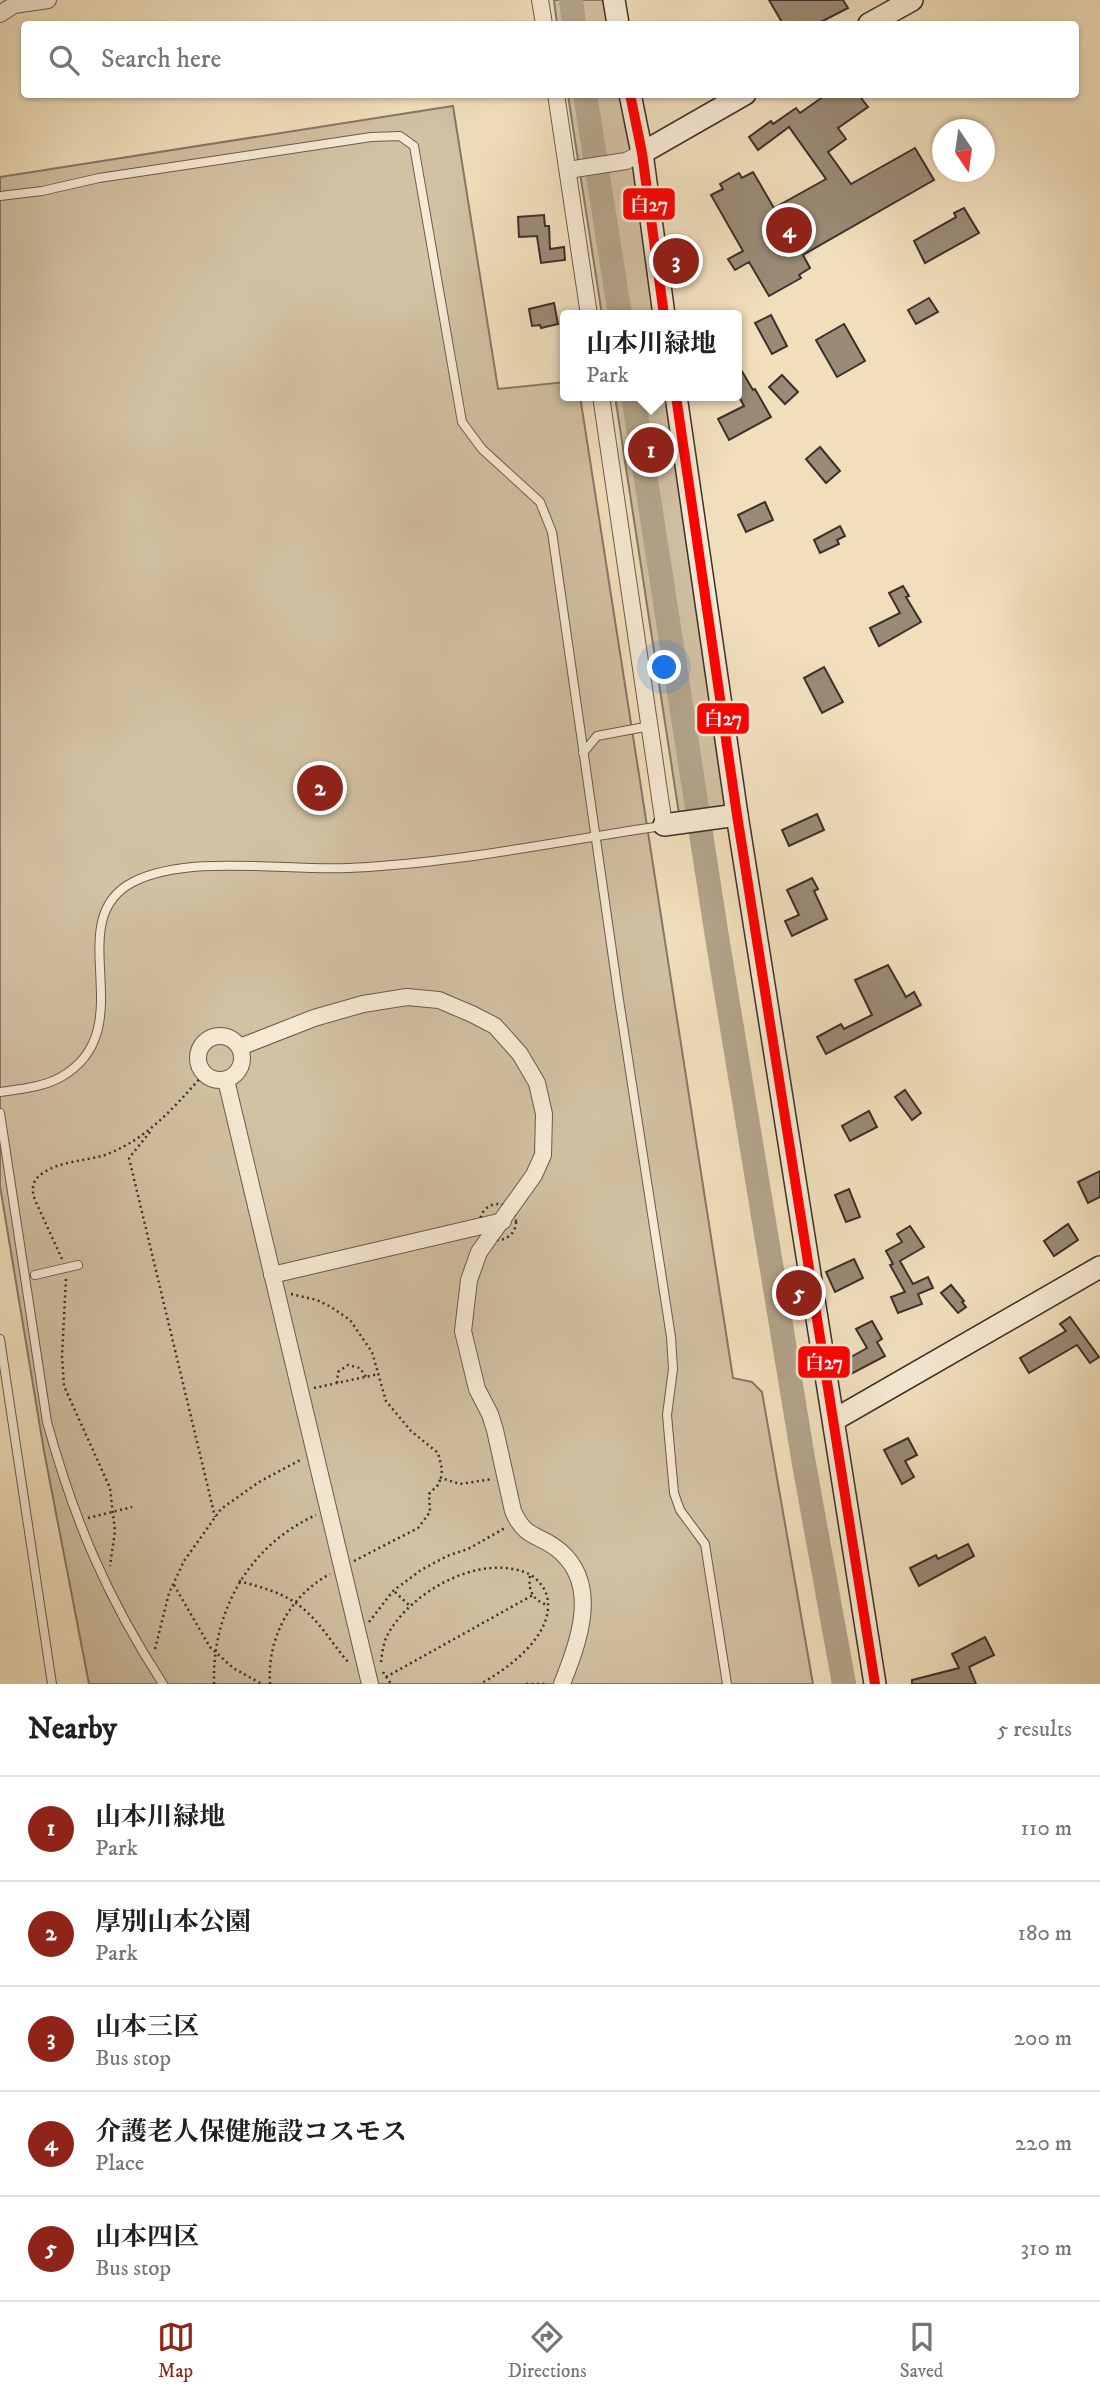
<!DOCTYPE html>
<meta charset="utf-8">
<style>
body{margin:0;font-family:"IM FELL DW Pica","Noto Serif JP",serif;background:#f6f6f6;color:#202124}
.compass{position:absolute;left:932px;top:119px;width:63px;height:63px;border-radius:50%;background:#fff;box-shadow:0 2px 5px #0004;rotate:167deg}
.you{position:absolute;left:665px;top:668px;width:24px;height:24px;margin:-18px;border:5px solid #fff;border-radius:50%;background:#1a73e8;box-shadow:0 0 0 10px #1a73e833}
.badge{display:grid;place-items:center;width:46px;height:46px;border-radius:50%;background:#8f2418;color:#fff;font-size:23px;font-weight:700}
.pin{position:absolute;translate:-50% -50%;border:4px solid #fff;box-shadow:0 2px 7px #0006}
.popup{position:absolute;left:560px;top:310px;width:182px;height:91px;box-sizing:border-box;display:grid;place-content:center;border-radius:7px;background:#fff;filter:drop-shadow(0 2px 5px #0005);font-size:23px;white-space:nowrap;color:#757577}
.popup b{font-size:26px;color:#202124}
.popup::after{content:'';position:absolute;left:50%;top:100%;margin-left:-14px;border:14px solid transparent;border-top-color:#fff}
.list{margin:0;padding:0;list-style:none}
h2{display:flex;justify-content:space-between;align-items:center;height:91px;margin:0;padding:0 28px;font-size:30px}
h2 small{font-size:23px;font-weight:400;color:#757577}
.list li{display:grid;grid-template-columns:46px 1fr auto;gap:21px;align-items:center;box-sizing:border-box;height:105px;padding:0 28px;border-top:2px solid #e0e0e0}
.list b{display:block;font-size:26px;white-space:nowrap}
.list p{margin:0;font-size:23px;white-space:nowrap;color:#757577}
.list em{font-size:23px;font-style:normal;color:#757577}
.icon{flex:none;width:38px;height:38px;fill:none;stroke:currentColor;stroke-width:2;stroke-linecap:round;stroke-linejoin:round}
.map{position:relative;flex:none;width:1100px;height:1684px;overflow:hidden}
.search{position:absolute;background:#fff;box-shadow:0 2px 5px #0004;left:21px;right:21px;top:21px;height:77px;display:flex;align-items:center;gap:18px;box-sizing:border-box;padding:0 24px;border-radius:7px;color:#757577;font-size:26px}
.sheet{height:616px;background:#fff}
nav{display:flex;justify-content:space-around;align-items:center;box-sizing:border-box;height:98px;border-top:2px solid #e0e0e0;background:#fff;font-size:19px;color:#757577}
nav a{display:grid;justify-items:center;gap:4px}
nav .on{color:#8f2418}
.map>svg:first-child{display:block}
</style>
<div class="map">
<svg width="1100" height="1684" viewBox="0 0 1100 1684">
<rect width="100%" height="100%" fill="#f1dfbc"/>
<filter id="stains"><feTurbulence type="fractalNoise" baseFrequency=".00286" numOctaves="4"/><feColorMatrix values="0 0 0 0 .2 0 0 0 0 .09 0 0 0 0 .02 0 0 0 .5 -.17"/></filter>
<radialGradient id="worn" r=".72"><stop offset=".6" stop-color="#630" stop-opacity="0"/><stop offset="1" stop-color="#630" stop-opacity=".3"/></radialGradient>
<g fill="#d2c1a3" stroke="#877866" stroke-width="2">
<polygon points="554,0 607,0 610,24 557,24"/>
<polygon points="568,95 622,95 657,315 602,315"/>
<polygon points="453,106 498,389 565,382 565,396 580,396 733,1378 752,1382 762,1392 813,1684 89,1684 44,1451 0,1186 0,177"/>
<polygon points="615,396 670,396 736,806 679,814"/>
</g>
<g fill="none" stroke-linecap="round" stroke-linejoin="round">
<g stroke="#b3a48a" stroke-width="24">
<polyline points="571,0 574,24"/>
<polyline points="585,94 620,315"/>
<polyline points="633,396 718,943 804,1464 844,1684"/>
</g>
</g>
<g fill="#9a8b76" stroke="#3c302a" stroke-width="2">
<polygon points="769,0 843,0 848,8 817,24 783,24"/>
<polygon points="827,94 858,94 868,107 838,128 846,139 828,152 851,184 915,148 934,180 803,255 810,268 799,275 801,278 769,296 749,262 735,270 728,259 743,251 711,195 723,189 720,184 739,173 742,178 753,172 774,208 826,179 789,127 758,150 749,137 771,121 773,124 796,108 800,113"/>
<polygon points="964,208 979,233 925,263 914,241 956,217 954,213"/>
<polygon points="544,215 545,226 549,226 550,249 564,247 565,260 541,263 537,236 519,237 518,217"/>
<polygon points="929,298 938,312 916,324 908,310"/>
<polygon points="554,303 558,324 541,328 540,325 532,326 529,309"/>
<polygon points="771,315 787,346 772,354 755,323"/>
<polygon points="844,324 865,361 837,377 816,340"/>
<polygon points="737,363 753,390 755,389 771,417 729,440 718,419 744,406 737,393"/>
<polygon points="782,375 798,392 785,404 769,387"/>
<polygon points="820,447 840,471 826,483 806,459"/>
<polygon points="765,502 773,520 746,532 738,515"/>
<polygon points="840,526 845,536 837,540 839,544 820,553 814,540"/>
<polygon points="903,586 909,596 906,597 921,622 879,646 870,628 900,613 889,593"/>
<polygon points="824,667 843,702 822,713 804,678"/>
<polygon points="817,814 824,830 789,846 782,830"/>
<polygon points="812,878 818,889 814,891 827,919 792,936 785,921 799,915 787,890"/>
<polygon points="888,965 906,997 914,992 921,1005 826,1054 817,1037 841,1024 844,1029 872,1015 855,980"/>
<polygon points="905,1090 921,1113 912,1120 895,1097"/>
<polygon points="869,1111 877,1127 850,1141 842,1126"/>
<polygon points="1100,1171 1100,1197 1088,1203 1078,1182"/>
<polygon points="849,1189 860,1217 846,1222 835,1195"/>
<polygon points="1068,1224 1078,1240 1054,1256 1044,1241"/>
<polygon points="910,1226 924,1247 900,1261 913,1284 928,1277 933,1288 918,1294 922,1304 898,1313 891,1297 905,1292 890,1265 893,1264 886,1251 902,1242 897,1234"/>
<polygon points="854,1259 863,1278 835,1292 826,1272"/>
<polygon points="951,1285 964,1301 962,1302 966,1307 958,1313 941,1293"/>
<polygon points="1070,1317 1099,1357 1090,1363 1077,1345 1029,1373 1020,1358 1066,1331 1060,1324"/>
<polygon points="872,1321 882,1339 877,1342 885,1356 851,1374 844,1361 867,1348 856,1329"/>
<polygon points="908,1438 917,1455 905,1461 914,1477 902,1484 884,1450"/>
<polygon points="968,1544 974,1556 919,1586 910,1568 936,1555 938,1559"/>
<polygon points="985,1637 994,1655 969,1667 976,1684 912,1684 912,1680 959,1668 952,1654"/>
</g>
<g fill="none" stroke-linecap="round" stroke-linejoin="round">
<g stroke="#695c4e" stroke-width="10">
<g id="lane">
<polyline points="0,196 42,191 99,178 371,137 400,136 414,146 462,422 482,449 540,502 552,532 619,1000 671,1337 673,1369 667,1415 674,1493 680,1510 705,1544 727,1684"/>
<polyline points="583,753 597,736 650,726"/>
<path d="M0,1092C20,1089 44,1087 61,1077C145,1029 58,921 133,882C189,854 285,871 348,868C453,864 558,841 662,826"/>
<path d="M0,1113L47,1422C74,1520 107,1598 163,1684"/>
<polyline points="35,1275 78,1265"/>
<polyline points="0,1339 52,1684"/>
</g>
</g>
<g stroke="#695c4e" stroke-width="18">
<g id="street">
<polyline points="540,0 544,24"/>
<polyline points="0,14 14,5 48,0"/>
<polyline points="556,94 589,315"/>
<polyline points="568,170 626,161 642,153"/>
<polyline points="601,396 664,825"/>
<circle cx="220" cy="1058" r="22"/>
<path d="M240,1047L314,1018L363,1004L407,997L439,1000L472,1014L495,1026L520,1054L537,1083L544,1114L543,1155L534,1175L479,1252L469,1280L463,1331L477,1389L490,1414L495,1430L513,1511C526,1541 540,1533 561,1552C600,1587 578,1643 562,1684"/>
<polyline points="226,1080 370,1684"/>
<polyline points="272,1275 503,1221"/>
</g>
</g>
<g stroke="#3c302a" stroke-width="24">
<g id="secondary">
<polyline points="614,0 618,24"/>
<polyline points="869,24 912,0"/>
<polyline points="630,94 642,153 664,315"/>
<polyline points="642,153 745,94"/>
<polyline points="676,396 737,815 875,1684"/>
<polyline points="664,825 737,815"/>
<polyline points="834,1420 1100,1267"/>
</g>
</g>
<g stroke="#3c302a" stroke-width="2.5" stroke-dasharray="2 3.5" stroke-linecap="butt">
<polyline points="150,1132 129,1158 215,1517"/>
<circle cx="498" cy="1222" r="18"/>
<path d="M62,1259L35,1200C31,1189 32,1180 43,1173C60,1161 86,1161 105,1155C148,1139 174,1107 204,1074"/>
<polyline points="66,1279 62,1356 64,1386 110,1488 115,1531 110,1566"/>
<polyline points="291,1294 317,1300 331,1307 350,1320 372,1352 386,1401 411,1431 438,1453 442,1469 441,1478 460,1484 492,1479"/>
<polyline points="337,1383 338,1372 348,1365 360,1368 366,1377"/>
<polyline points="314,1388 379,1374"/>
<polyline points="88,1518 132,1507"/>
<polyline points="354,1561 418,1528 430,1512 429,1494 439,1484 440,1479"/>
<path d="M530,1576C528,1591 533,1600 547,1605"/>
<path d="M239,1581C264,1588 289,1594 308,1613C324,1628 335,1648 350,1664"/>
<polyline points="174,1585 210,1647 233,1668 262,1684"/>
<polyline points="395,1592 410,1606"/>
<polyline points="369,1622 393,1591 421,1570 447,1556 468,1549 505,1528"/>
<polyline points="155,1649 169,1593 184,1561 221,1509 259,1482 302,1459"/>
<path d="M381,1662C382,1654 383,1644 387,1636C409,1593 478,1553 527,1573C536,1577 544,1586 547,1596C556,1634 508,1669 480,1684"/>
<polyline points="383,1672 391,1684"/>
<polyline points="386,1677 533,1595"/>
<path d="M214,1684C212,1612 248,1546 316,1515"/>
<path d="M270,1684C267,1639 289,1596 330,1574"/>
<polyline points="526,1684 548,1684"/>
</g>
<use href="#lane" stroke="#f6ead3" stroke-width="8"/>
<use href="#street" stroke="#f6ead3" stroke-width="16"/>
<use href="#secondary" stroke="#f6ead3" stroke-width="21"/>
<g stroke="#f6ead3" stroke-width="16">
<g id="bus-1">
<polyline points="630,94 642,153 664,315"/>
<polyline points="676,396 737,815 875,1684"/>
</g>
</g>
<use href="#bus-1" stroke="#f00" stroke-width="10"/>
</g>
<g stroke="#f6ead3" stroke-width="2.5">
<rect x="622" y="187" width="54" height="34" rx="7" fill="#f00"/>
<rect x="696" y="702" width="54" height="33" rx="7" fill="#f00"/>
<rect x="797" y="1345" width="54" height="34" rx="7" fill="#f00"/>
</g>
<g font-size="19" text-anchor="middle" font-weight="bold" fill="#fff">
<text x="649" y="211">白27</text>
<text x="723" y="725">白27</text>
<text x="824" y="1369">白27</text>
</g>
<rect width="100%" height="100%" filter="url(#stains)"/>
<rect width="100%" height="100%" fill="url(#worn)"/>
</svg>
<svg class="compass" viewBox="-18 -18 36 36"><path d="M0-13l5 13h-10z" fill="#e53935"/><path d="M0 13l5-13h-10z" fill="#757577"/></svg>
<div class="you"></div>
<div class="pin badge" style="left:651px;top:450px">1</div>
<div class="popup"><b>山本川緑地</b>Park</div>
<div class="pin badge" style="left:320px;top:788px">2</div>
<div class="pin badge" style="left:676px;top:261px">3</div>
<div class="pin badge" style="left:789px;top:230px">4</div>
<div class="pin badge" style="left:799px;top:1293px">5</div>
<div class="search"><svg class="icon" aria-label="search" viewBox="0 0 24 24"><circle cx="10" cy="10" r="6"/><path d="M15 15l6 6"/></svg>Search here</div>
</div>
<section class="sheet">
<h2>Nearby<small>5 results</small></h2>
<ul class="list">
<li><span class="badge">1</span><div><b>山本川緑地</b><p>Park</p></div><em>110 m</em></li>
<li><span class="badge">2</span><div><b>厚別山本公園</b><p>Park</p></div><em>180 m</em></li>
<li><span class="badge">3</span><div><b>山本三区</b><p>Bus stop</p></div><em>200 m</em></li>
<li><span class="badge">4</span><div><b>介護老人保健施設コスモス</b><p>Place</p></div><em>220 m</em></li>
<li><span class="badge">5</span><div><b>山本四区</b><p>Bus stop</p></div><em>310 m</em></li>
</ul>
</section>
<nav>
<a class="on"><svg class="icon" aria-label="map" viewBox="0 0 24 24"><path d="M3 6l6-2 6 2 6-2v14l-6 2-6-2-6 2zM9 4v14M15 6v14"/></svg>Map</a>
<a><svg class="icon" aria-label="directions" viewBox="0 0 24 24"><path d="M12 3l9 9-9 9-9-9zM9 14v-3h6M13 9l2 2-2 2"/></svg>Directions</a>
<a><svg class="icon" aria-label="saved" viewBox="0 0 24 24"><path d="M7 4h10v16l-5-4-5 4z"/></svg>Saved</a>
</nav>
